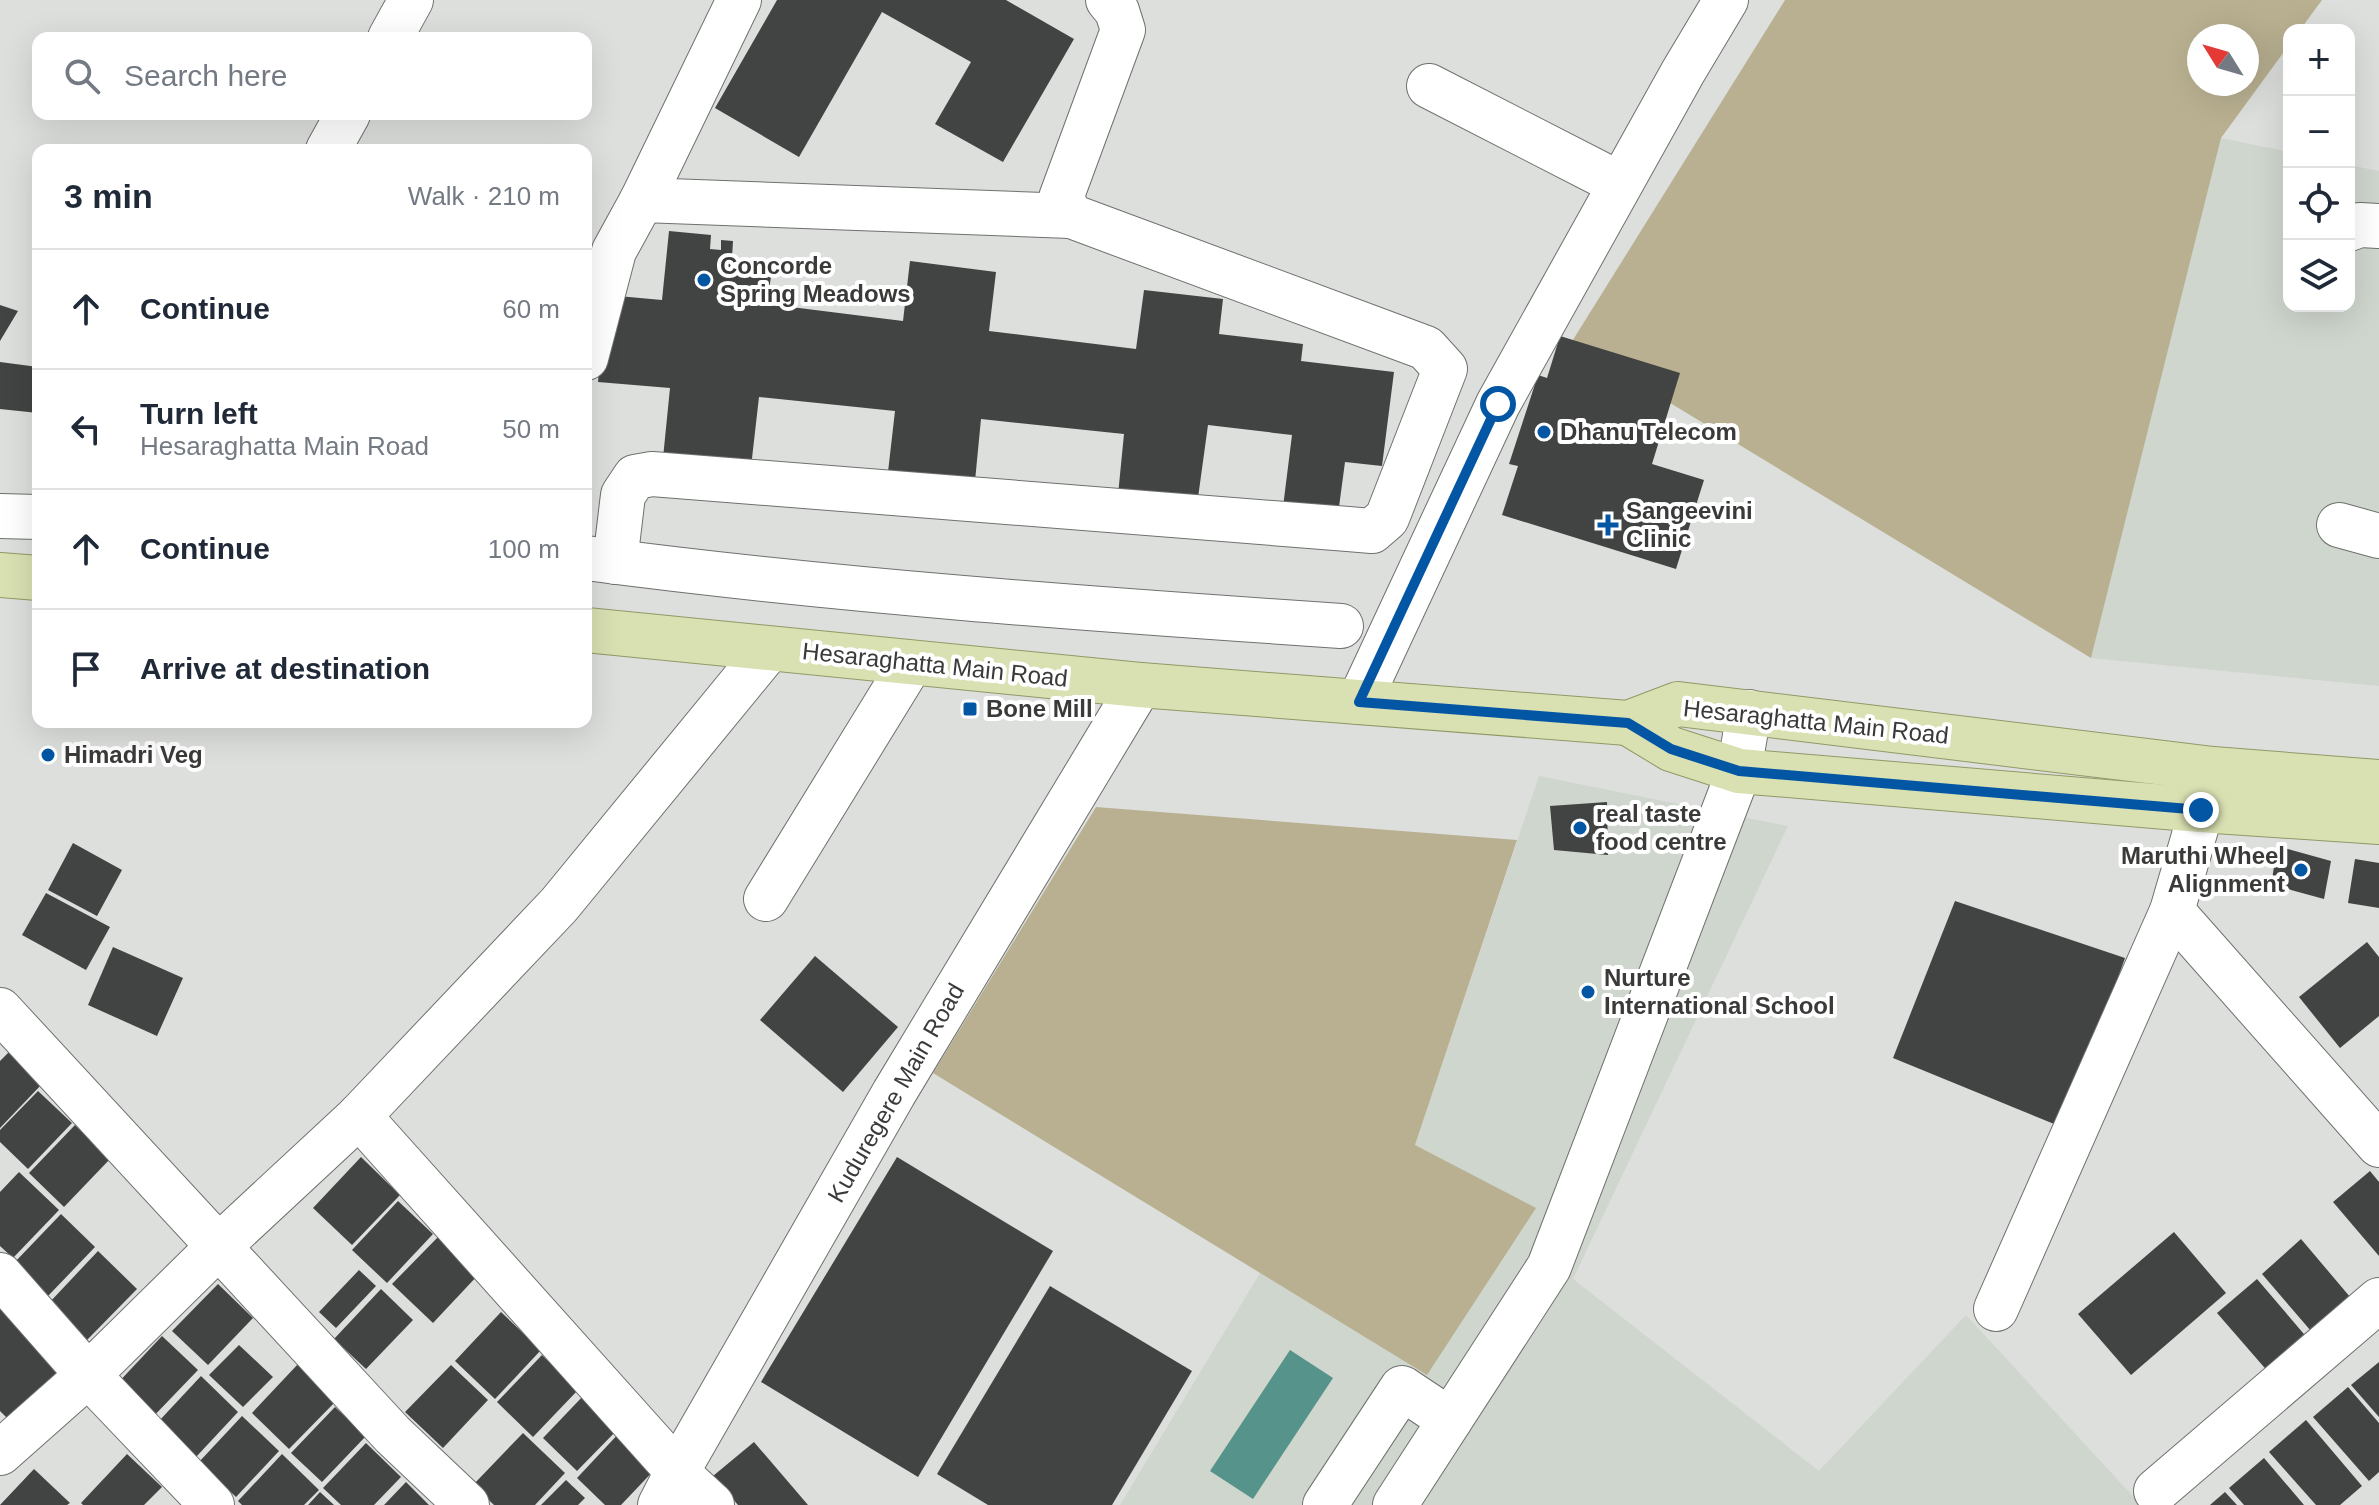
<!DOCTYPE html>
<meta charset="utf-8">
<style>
body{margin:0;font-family:Helvetica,sans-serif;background:#f6f6f7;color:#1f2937}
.controls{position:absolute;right:24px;top:24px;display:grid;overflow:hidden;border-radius:16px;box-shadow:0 8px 32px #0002}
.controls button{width:72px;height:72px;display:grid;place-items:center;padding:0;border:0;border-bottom:2px solid #e0e1e3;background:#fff;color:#1f2937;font:40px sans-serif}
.compass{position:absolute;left:2187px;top:24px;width:72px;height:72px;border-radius:50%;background:#fff;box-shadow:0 8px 32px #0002;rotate:307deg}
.stop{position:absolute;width:24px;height:24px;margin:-18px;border:6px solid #0356a4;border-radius:50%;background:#fff}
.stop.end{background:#0356a4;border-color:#fff;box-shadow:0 2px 8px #0008}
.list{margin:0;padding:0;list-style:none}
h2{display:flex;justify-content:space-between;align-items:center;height:104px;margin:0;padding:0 32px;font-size:34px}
h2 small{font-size:26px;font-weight:400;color:#747a83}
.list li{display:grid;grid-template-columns:52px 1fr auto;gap:24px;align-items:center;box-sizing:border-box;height:120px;padding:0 32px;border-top:2px solid #e0e1e3}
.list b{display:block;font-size:30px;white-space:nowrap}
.list p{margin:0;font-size:26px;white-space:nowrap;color:#747a83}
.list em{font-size:26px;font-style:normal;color:#747a83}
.icon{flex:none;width:44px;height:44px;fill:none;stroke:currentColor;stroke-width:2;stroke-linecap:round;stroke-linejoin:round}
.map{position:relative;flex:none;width:2379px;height:1505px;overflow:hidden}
.search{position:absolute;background:#fff;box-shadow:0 8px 32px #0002;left:32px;top:32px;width:560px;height:88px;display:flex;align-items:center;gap:20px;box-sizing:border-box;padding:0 28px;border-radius:16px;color:#747a83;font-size:30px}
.panel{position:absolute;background:#fff;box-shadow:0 8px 32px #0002;left:32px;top:144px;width:560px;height:584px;border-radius:16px}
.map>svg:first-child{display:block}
</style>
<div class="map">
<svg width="2379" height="1505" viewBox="0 0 2379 1505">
<rect width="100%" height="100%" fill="#dddfdc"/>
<g fill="#cfd6cd">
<polygon points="2221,138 2289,152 2289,306 2349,306 2349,165 2379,171 2379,686 2091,658"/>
<polygon points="1539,776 1788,826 1573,1279 1819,1471 1966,1315 2141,1505 1120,1505 1260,1273 1427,1374 1535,1209 1415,1145"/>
</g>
<g fill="#b9b091" fill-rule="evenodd">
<path d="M1785,0H2322L2300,30H2289V45L2221,138L2091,658L1571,343ZM2199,36H2247V84H2199Z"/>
<polygon points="1096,807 1517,840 1415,1145 1536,1208 1427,1375 933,1073"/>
</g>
<polygon fill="#55938b" points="1290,1350 1333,1378 1253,1499 1210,1471"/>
<g fill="#414443">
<polygon points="777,0 1006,0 1074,39 1003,162 935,124 971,62 882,12 799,157 715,108"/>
<polygon points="669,231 711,235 710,249 721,250 721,240 733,241 732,258 773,263 767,304 903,321 910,261 996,272 989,331 1136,349 1144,290 1223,299 1219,334 1303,344 1301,361 1394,372 1382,466 1345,462 1337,522 1282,515 1292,435 1208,425 1197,505 1118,495 1124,434 981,419 975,481 888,472 895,411 759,397 751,467 663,458 670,388 598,382 607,295 662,300"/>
<polygon points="0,305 18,311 0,341"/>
<polygon points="1560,336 1680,373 1652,464 1704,480 1676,569 1502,515 1518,466 1509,464 1538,375 1547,378"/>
<polygon points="0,362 38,367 38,413 0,409"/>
<polygon points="1607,802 1608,855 1554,850 1550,806"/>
<polygon points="73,843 122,870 97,916 48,890"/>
<polygon points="2277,846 2331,861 2324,899 2291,890 2272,880"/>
<polygon points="2355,859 2379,863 2379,908 2348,903"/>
<polygon points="46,893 110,927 86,970 22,935"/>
<polygon points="1955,901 2125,958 2064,1128 1893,1058"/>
<polygon points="2367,942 2379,957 2379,1016 2340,1048 2299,997"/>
<polygon points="113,947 183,978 157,1036 88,1005"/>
<polygon points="815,956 898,1027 843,1092 760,1020"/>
<polygon points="9,1052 42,1084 0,1128 0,1061"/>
<polygon points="38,1091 72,1123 28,1169 0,1142 0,1130"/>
<polygon points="75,1125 110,1159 64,1207 29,1173"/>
<polygon points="361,1157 400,1195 352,1245 313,1208"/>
<polygon points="897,1157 1053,1251 918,1477 761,1382"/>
<polygon points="2370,1171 2379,1182 2379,1256 2333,1202"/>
<polygon points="19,1172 59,1210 13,1258 0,1246 0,1192"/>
<polygon points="398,1201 433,1234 387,1283 352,1250"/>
<polygon points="61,1214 95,1247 48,1296 14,1263"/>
<polygon points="2174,1232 2226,1293 2131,1375 2078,1314"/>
<polygon points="439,1236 479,1274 433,1323 392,1284"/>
<polygon points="2301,1239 2356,1304 2317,1338 2262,1274"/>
<polygon points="98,1251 137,1289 87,1340 49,1303"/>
<polygon points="359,1270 376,1286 336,1328 319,1312"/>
<polygon points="2257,1279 2309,1340 2270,1374 2217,1313"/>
<polygon points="218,1284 253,1318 208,1365 172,1331"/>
<polygon points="1050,1286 1192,1371 1112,1505 988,1505 937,1474"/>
<polygon points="381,1289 413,1320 366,1369 334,1339"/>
<polygon points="0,1306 66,1375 14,1425 0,1411"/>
<polygon points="501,1312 541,1350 495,1399 455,1361"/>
<polygon points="162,1336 198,1370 149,1421 114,1387"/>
<polygon points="239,1345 273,1377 243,1407 209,1375"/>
<polygon points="542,1355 578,1390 533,1437 497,1402"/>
<polygon points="2379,1362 2379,1417 2351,1385"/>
<polygon points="299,1363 337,1400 289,1449 252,1413"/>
<polygon points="451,1365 488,1400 443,1448 405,1412"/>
<polygon points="201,1376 238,1412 196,1457 159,1421"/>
<polygon points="2348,1387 2379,1423 2379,1472 2369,1481 2313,1417"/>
<polygon points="585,1394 620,1427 577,1471 543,1438"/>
<polygon points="335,1407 366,1436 322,1482 291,1453"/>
<polygon points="242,1416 279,1451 236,1497 199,1462"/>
<polygon points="2306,1420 2362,1486 2340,1505 2316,1505 2269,1452"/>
<polygon points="622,1430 659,1465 621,1505 605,1505 577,1478"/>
<polygon points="523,1433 565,1473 535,1505 494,1505 473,1485"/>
<polygon points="754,1442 808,1505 738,1505 713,1476"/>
<polygon points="366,1443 401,1477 374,1505 341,1505 323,1488"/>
<polygon points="127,1454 162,1487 144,1505 83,1505 81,1503"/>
<polygon points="282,1454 319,1490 304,1505 242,1505 238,1501"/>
<polygon points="2264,1458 2304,1505 2244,1505 2229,1488"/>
<polygon points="34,1469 70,1503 67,1505 0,1505"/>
<polygon points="566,1480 585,1498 578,1505 541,1505"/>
<polygon points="406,1482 429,1505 384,1505"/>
<polygon points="320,1492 334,1505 308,1505"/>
<polygon points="2225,1492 2237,1505 2210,1505"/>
</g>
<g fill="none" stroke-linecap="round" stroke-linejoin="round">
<g stroke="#6e716e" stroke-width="46">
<g id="minor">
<polyline points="390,38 411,0"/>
<polyline points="1429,86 1620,184"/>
<polyline points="328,150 348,114"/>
<polyline points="642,200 1071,216"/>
<polyline points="2349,229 2360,225 2379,226"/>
<polyline points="586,358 614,251 642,200 739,0"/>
<polyline points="0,516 38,517"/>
<polyline points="2339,525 2379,536"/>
<path d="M586,558C836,591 1089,609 1341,626"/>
<polyline points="615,562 623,495 635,477 652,474 1348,529 1372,531 1387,518 1445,369 1426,348 1071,216 1061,198 1123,30 1117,11 1108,0"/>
<polyline points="1359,702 1498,404 1683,72 1726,0"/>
<polyline points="766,899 911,663"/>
<polyline points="2172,911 2379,1145"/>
<polyline points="0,1010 393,1435 467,1505"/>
<polyline points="359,1116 686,1481 712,1505"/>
<polyline points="0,1275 88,1375 218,1247 359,1116 559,905 769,649"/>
<polyline points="1996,1309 2172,911 2212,774"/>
<polyline points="0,1453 88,1375 212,1505"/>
<polyline points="2156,1491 2379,1300"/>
<polyline points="660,1505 678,1470 894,1093 1140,685"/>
<polyline points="1325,1505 1402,1388 1450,1420"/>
<polyline points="1395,1505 1549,1267 1739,771 1749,712"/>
</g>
</g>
<g stroke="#919966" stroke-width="46">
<g id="major">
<polyline points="0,575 38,578"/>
<polyline points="586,630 1140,685 1628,723 1678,704 2213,769 2379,782"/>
<polyline points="1628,723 1671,749 1739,771 2201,810 2379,822"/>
</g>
</g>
<use href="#minor" stroke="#fff" stroke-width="44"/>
<use href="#major" stroke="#d9e0b2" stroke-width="44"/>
</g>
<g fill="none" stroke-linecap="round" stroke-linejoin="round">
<polyline stroke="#0356a4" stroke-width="10" points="1498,404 1359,702 1628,723 1671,749 1739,771 2201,810"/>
</g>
<g fill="#0356a4" stroke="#fff" stroke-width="3">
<circle cx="704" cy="280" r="8"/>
<circle cx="1544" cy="432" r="8"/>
<path d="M1604 513h8v8h8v8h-8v8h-8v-8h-8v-8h8z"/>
<rect x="962" y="701" width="16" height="16" rx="4"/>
<circle cx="48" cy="755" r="8"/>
<circle cx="1580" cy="828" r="8"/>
<circle cx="2301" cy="870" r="8"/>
<circle cx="1588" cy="992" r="8"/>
</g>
<g text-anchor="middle" stroke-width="8" stroke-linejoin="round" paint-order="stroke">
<g font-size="24" font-weight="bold" fill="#3a3a39" stroke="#fff" text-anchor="start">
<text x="720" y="274">Concorde<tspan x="720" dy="28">Spring Meadows</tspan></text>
<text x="1560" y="440">Dhanu Telecom</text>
<text x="1626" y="519">Sangeevini<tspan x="1626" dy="28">Clinic</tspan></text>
<text x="986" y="717">Bone Mill</text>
<text x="64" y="763">Himadri Veg</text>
<text x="1596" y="822">real taste<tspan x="1596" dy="28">food centre</tspan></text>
<text x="2285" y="864" text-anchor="end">Maruthi Wheel<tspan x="2285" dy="28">Alignment</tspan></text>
<text x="1604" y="986">Nurture<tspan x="1604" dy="28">International School</tspan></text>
</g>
<g font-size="24" fill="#3a3a39" stroke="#fff">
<text transform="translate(935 665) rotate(6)" y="8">Hesaraghatta Main Road</text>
<text transform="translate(1816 722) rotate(6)" y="8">Hesaraghatta Main Road</text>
<text transform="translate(896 1093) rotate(-60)" y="8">Kuduregere Main Road</text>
</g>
</g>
</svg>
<div class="controls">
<button>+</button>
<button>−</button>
<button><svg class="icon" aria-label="locate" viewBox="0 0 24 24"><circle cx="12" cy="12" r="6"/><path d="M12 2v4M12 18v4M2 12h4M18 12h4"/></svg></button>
<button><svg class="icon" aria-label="layers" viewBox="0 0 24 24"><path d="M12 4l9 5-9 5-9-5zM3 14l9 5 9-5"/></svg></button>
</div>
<svg class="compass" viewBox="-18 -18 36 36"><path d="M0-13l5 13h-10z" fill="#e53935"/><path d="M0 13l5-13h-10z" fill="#747a83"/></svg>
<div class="stop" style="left:1498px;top:404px"></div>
<div class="stop end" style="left:2201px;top:810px"></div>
<div class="search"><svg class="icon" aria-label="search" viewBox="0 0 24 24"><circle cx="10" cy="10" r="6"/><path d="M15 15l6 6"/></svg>Search here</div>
<section class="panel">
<h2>3 min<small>Walk · 210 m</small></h2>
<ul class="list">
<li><svg class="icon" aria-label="ahead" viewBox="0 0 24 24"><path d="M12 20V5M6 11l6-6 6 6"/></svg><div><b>Continue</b></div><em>60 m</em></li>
<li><svg class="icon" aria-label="left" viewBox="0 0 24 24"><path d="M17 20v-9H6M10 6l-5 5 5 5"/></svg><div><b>Turn left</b><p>Hesaraghatta Main Road</p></div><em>50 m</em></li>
<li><svg class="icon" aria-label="ahead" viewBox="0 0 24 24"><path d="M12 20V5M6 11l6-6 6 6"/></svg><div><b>Continue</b></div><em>100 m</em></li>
<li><svg class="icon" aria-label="arrive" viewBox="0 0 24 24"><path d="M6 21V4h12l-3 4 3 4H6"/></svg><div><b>Arrive at destination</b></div></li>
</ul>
</section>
</div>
